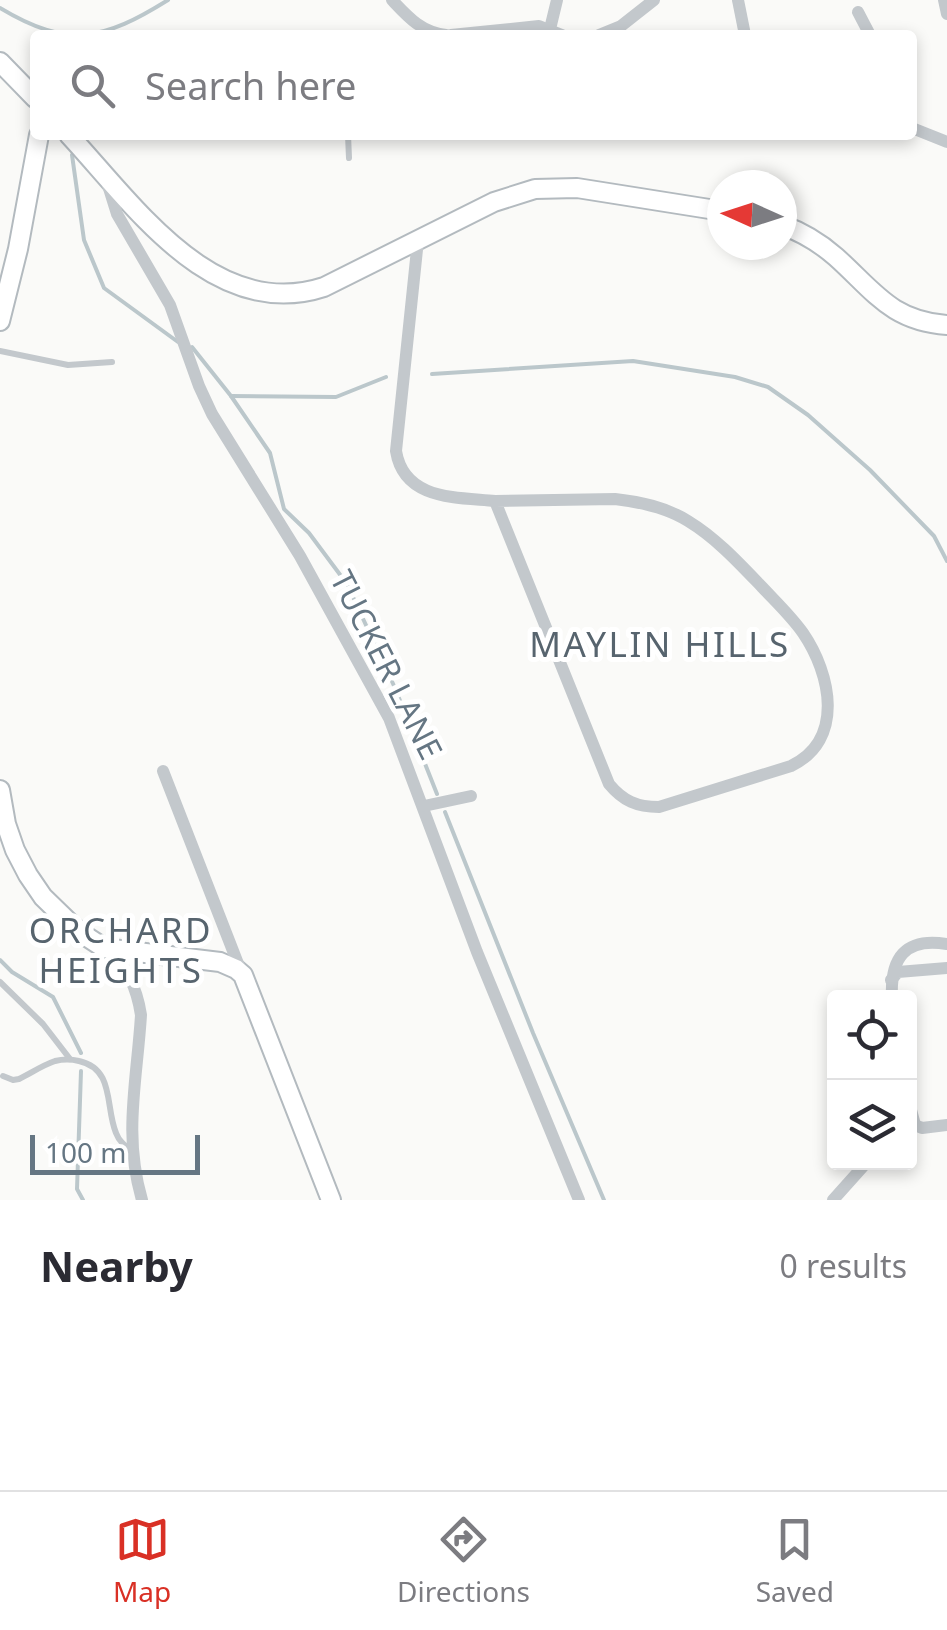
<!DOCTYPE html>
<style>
body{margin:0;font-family:"Noto Sans",sans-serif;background:#f7f7f7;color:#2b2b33}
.controls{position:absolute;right:30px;bottom:30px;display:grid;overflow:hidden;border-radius:10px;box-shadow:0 5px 15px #0003}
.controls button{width:90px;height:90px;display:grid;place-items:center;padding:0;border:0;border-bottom:2px solid #e1e1e2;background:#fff;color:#2b2b33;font:50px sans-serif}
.compass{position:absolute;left:707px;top:170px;width:90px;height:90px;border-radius:50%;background:#fff;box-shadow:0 5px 15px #0003;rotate:273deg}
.scale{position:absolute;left:30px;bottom:25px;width:170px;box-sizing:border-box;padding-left:10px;border:5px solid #657683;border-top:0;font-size:28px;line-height:35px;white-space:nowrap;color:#657683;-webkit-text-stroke:8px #fff;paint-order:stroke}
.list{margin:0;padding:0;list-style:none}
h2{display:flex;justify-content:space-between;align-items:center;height:130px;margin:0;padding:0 40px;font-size:42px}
h2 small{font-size:32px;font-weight:400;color:#7c7c81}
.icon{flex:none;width:55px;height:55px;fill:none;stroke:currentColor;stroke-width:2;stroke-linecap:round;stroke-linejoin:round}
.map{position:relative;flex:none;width:947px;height:1200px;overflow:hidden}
.search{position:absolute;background:#fff;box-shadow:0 5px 15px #0003;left:30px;right:30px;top:30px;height:110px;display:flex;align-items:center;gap:25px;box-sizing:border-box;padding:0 35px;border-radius:10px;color:#7c7c81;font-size:38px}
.sheet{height:290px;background:#fff}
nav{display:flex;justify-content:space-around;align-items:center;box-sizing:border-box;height:140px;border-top:2px solid #e1e1e2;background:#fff;font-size:28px;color:#7c7c81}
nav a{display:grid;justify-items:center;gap:5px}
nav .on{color:#d93025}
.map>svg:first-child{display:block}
</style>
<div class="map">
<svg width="947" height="1200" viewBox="0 0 947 1200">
<rect width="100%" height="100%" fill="#fafaf8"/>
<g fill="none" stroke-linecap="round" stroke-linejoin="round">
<g stroke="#bbc7cb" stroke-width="4">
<path d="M0,8C68,49 104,40 168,0"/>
<polyline points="72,155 84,240 104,288 178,342"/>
<polyline points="192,347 231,396 270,453 284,509 309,533 347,584 395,688 437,794"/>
<polyline points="432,374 633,361 735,377 768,387 808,415 870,470 934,536 947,561"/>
<polyline points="231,396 336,397 386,377"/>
<polyline points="445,812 533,1033 604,1200"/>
<polyline points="0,960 12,972 53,997 81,1053"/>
<polyline points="81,1071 77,1189 83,1200"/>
</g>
<g stroke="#b3babf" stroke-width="22">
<g id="secondary">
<polyline points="0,62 35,98"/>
<path d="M69,135C134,205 214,323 324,287L494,202L535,189L577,188L722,211"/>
<path d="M782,225C802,232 820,243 836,257C874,291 891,321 947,325"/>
<polyline points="0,321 18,249 39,135"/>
<polyline points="0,790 6,824 15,850 28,875 43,897 78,931 104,948 220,962 236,969 243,975 331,1200"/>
</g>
</g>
<g stroke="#c3c8cc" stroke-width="6">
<polyline points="348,135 349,158"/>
<polyline points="0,351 68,365 112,362"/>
<polyline points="0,982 43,1024 70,1059"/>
<path d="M3,1076L13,1080L19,1079C31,1073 43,1065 55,1061C63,1059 71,1059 79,1061C115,1069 105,1107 116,1133C119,1141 124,1145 131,1150"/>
</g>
<g stroke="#c3c8cc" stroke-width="12">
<path d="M392,0C408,17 421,32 446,35"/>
<polyline points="738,0 745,35"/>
<polyline points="944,0 947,14"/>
<polyline points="858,12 870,35"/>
<polyline points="550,29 557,0"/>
<polyline points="451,35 539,26 562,35"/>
<polyline points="599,35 621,26 654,0"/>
<polyline points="912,128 947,142"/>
<polyline points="107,182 117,214 170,305 199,386 212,414 300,556 389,718 477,952 579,1200"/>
<path d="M418,240L396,451C404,500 455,497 495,501"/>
<path d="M615,499C640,502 666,507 688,521C716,538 739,563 762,587C776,602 791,616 803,633C831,674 845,740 791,766L659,807C637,807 623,801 609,784L495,501Z"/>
<polyline points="163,771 242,974"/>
<polyline points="424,806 471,796"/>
<path d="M107,950C128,967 137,989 141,1015C137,1081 123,1135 142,1200"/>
<polyline points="891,980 898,972 947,968"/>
<path d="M892,998C890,958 905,937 947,944"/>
<polyline points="910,1106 915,1125"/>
<polyline points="910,1129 915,1125 922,1128 947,1125"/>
<polyline points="833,1200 867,1162"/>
</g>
<use href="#secondary" stroke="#fff" stroke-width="18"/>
</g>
<g text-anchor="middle" stroke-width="10" stroke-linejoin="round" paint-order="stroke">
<g font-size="32" fill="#657683" stroke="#fff">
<text transform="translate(386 665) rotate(63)" y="11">TUCKER LANE</text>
</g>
<g font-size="35" letter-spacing="2.5" fill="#57646e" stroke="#fff">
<text x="660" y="657">MAYLIN HILLS</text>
<text x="121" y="943">ORCHARD<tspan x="121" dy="40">HEIGHTS</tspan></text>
</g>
</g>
</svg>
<div class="controls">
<button><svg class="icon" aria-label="locate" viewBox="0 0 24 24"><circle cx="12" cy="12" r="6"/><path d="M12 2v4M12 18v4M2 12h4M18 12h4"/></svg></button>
<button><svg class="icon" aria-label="layers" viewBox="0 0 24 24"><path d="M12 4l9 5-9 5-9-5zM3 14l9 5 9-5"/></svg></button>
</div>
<svg class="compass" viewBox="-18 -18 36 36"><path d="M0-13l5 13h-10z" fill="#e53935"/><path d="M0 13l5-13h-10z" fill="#7c7c81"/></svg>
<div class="scale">100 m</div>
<div class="search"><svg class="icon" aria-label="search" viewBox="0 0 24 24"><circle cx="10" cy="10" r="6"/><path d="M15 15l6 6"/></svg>Search here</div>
</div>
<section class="sheet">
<h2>Nearby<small>0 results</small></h2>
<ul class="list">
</ul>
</section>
<nav>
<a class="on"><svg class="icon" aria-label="map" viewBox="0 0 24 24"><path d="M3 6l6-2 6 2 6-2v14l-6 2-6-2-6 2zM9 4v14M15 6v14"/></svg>Map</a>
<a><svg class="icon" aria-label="directions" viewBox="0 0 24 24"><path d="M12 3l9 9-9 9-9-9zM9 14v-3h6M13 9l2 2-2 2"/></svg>Directions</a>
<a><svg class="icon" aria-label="saved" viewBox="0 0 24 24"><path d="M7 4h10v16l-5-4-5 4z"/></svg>Saved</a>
</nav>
